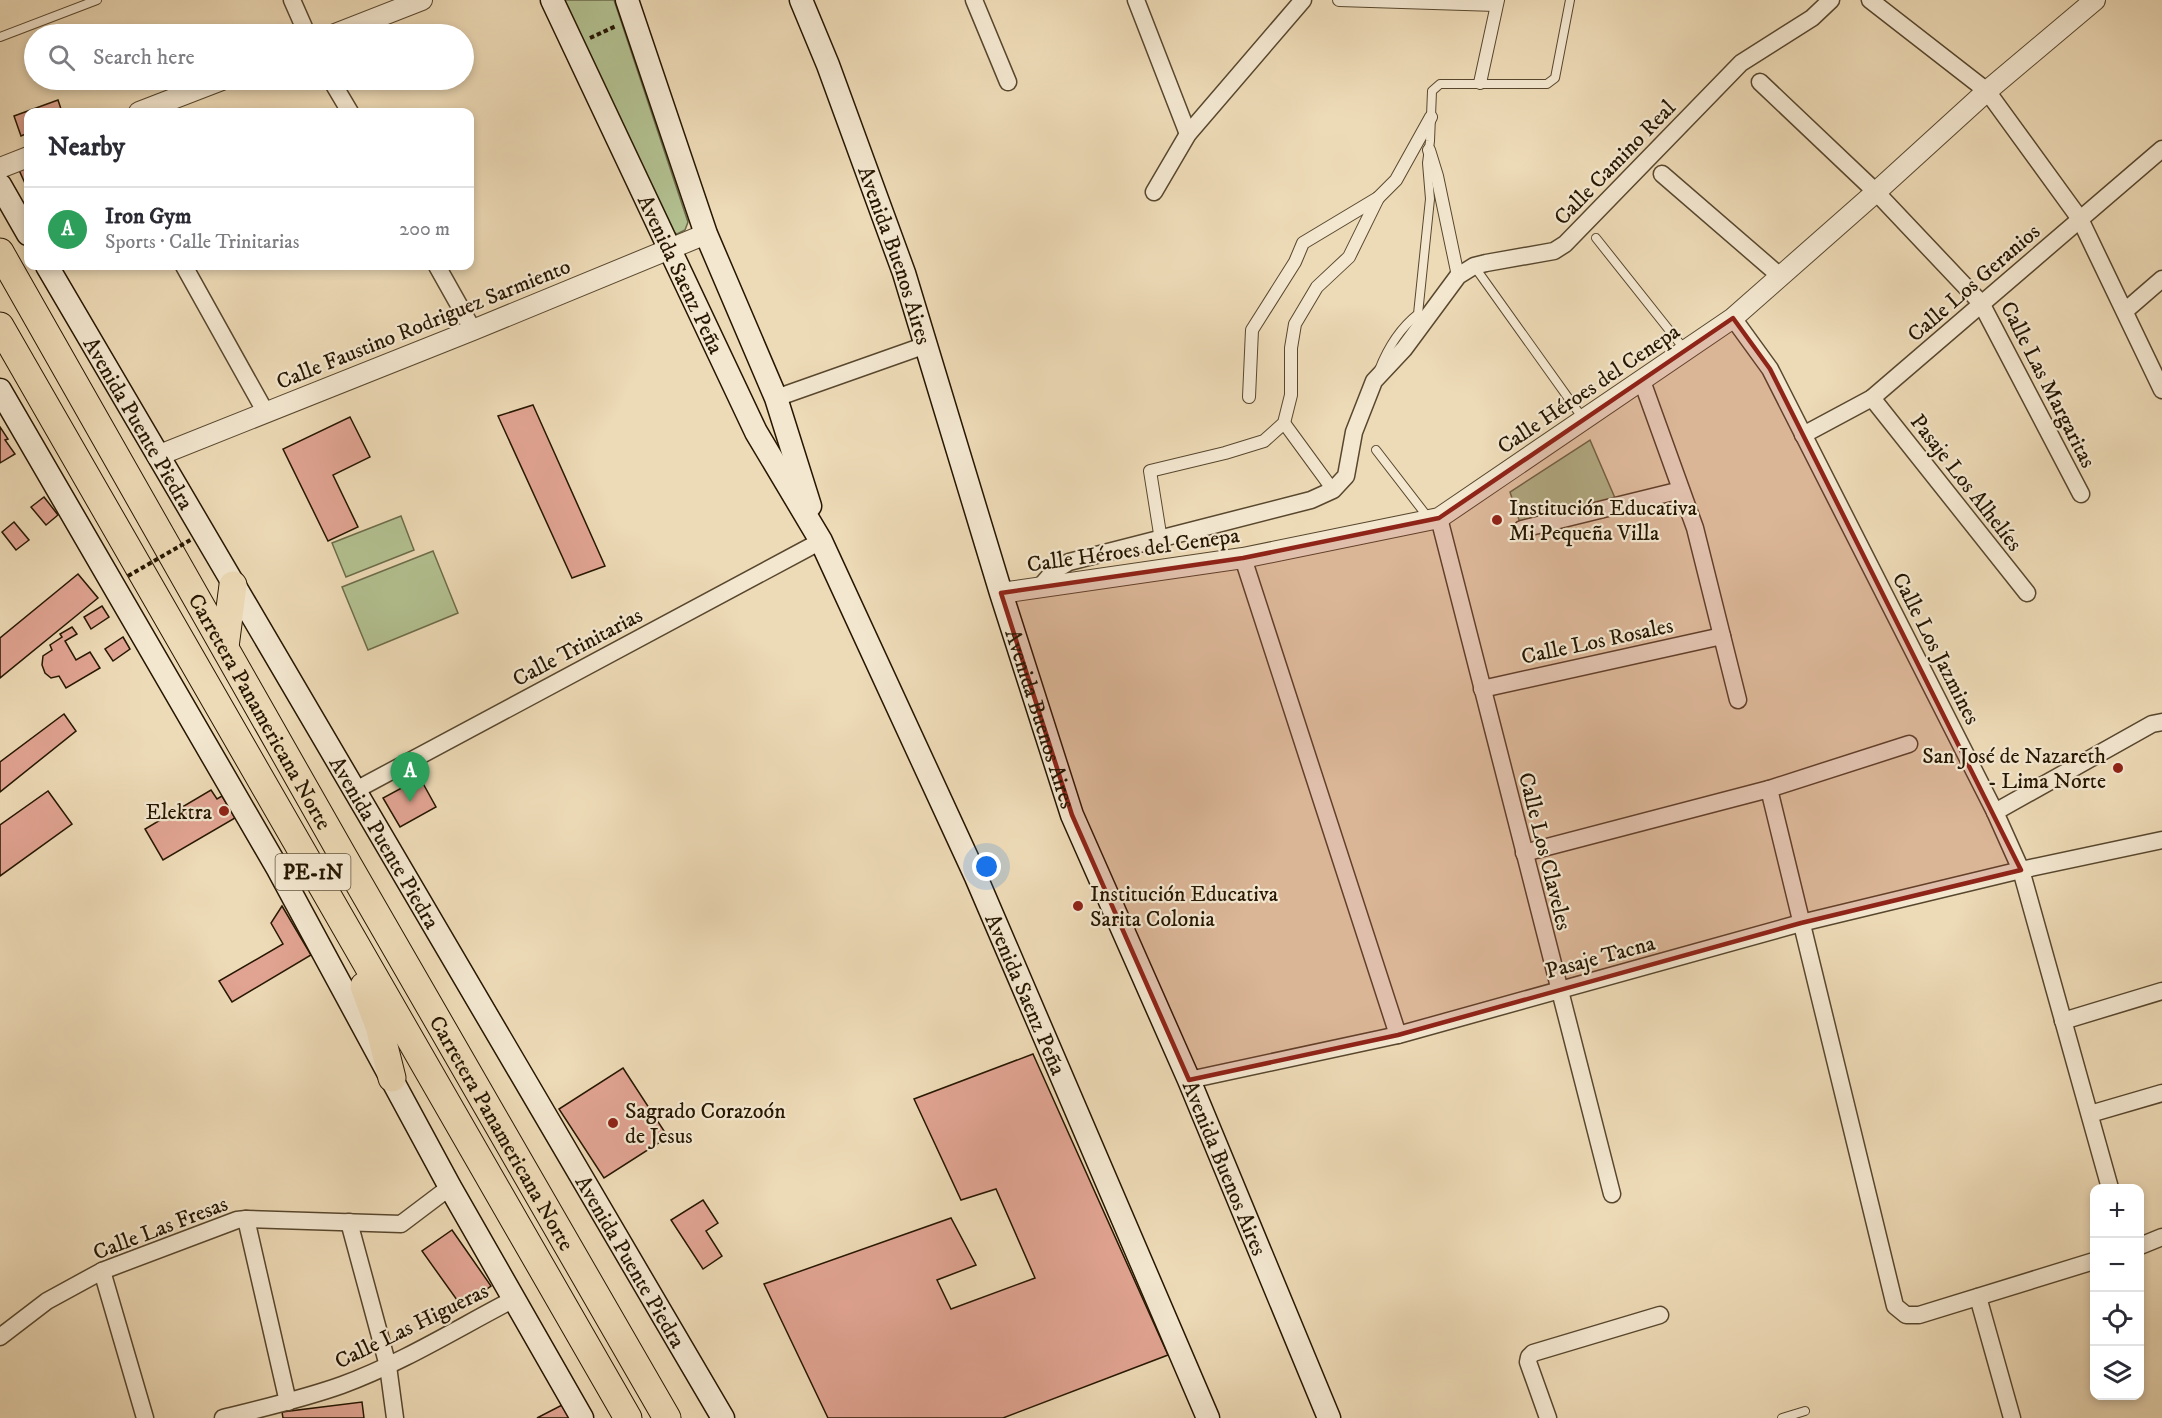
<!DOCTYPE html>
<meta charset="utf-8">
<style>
body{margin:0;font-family:"IM FELL DW Pica",serif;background:#f7f7f7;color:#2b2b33}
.controls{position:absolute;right:18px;bottom:18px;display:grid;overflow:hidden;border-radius:12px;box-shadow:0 3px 9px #0003}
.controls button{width:54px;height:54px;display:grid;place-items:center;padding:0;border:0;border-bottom:2px solid #e1e1e2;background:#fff;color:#2b2b33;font:30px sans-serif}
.you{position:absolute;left:987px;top:867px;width:21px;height:21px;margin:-15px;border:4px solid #fff;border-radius:50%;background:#1a73e8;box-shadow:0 0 0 9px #1a73e833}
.badge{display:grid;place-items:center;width:39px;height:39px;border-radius:50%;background:#0b8043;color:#fff;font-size:20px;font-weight:700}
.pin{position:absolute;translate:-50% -50px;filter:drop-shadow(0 2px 3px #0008)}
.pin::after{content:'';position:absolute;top:32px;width:21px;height:18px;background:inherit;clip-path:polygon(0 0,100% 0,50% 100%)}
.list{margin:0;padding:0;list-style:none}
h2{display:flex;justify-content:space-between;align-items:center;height:78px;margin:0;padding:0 24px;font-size:26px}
h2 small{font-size:20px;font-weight:400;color:#7c7c81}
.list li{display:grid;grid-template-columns:39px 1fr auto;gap:18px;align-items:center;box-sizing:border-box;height:84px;padding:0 24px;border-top:2px solid #e1e1e2}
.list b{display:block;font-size:22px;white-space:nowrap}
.list p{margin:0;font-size:20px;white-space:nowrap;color:#7c7c81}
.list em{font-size:20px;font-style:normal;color:#7c7c81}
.icon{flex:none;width:33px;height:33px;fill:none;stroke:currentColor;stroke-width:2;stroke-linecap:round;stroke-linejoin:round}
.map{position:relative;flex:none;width:2162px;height:1418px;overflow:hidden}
.search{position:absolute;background:#fff;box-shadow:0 3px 9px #0003;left:24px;top:24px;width:450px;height:66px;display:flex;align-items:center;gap:15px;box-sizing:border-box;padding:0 21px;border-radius:33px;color:#7c7c81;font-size:22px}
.panel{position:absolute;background:#fff;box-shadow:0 3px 9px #0003;left:24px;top:108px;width:450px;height:162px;border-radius:12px}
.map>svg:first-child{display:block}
</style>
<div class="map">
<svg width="2162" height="1418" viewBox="0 0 2162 1418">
<rect width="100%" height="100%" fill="#eddab6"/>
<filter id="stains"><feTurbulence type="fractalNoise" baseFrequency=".00333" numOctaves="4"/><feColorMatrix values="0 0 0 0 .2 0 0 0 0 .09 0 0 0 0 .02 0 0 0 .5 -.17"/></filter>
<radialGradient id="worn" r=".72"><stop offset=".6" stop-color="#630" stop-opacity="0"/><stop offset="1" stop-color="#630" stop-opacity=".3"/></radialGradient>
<g fill="#b3c191" stroke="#6c6c49" stroke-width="1.5">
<polygon points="564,0 614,0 688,222 685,230 677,234 670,231"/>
<polygon points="1590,440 1618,505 1522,529 1510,492"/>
<polygon points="401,516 414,550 346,577 332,543"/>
<polygon points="433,551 458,613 368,650 342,587"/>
</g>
<g fill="#e1a492" stroke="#261601" stroke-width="1.5">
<polygon points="58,100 62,112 28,112 28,133 21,136 14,116"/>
<polygon points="28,165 28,190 19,170"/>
<polygon points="533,405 605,566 572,578 498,416"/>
<polygon points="350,417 370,457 333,475 358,527 328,541 283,449"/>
<polygon points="0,427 8,439 5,440 15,454 0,463"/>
<polygon points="44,497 58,515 46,525 31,507"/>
<polygon points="14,522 29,540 16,550 2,532"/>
<polygon points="78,574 98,598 0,678 0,638"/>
<polygon points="102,606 109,617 91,629 84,617"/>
<polygon points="72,627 77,634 65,641 76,660 90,652 100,668 66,688 59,676 51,678 45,673 42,665 43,656 52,650 50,645 62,637 60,634"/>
<polygon points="123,637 130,649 113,661 105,649"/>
<polygon points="64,714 76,731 0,792 0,762"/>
<polygon points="420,778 436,807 400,827 383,798"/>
<polygon points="211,790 217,799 222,796 235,818 163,860 145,829"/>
<polygon points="48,791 72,824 0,876 0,825"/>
<polygon points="282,906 311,955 232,1002 219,981 283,944 271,923"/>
<polygon points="1033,1054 1168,1355 1003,1418 828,1418 764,1284 951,1218 976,1265 937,1280 951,1309 1035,1278 996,1189 961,1200 914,1099"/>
<polygon points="623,1068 668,1137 604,1178 559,1109"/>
<polygon points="703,1200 718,1223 706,1231 722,1256 703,1269 671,1220"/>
<polygon points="452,1230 491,1286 462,1307 422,1251"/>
<polygon points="362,1402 364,1418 283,1418 282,1412"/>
<polygon points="564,1404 571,1418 537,1418"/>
</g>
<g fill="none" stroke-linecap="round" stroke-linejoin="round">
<g stroke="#58472e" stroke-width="10">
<g id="service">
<polyline points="0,37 97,0"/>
<polyline points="1596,238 1685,350"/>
<polyline points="1474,266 1584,420"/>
<path d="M1379,370C1388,347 1399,329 1418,314L1430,199L1427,163L1430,141L1432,91L1440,84H1547L1555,78L1570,0"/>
<polyline points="1376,450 1430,520"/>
<polyline points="1782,1418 1805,1411"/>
</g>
</g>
<g stroke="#58472e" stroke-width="14">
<g id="pedestrian">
<polyline points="1339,0 1496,5"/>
<polyline points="1480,83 1498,0"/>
<polyline points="1429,150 1437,176 1458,276"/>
<polyline points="1249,397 1252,330 1295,262 1303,243 1378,198 1396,180 1431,117"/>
<polyline points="1284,423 1333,490"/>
<polyline points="1161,540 1150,471 1225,453 1264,441 1284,423 1291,395 1291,348 1295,324 1317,287 1349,257 1378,198"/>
</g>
</g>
<g stroke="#58472e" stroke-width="19">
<g id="minor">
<polyline points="292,0 307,34"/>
<polyline points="974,0 1008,82"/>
<polyline points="1136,0 1188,134"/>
<polyline points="1870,0 1987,91 2080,219 2162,390"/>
<polyline points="331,80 350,112"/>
<polyline points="1760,82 1876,192 1981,303 2081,494"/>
<polyline points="1662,174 1780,276"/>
<polyline points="1154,192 1188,134 1303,0"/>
<polyline points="184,266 266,413"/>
<polyline points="437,266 473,330"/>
<polyline points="2125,311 2162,279"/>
<polyline points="1733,318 1770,369 1995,812 2021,870 2110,1188"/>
<polyline points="1642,381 1695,528 1738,700"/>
<polyline points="776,398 926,345"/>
<polyline points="1872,398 2027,593"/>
<polyline points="1803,435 1872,398 2162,149"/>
<polyline points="1439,518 1612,1194"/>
<polyline points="1522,529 1681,490"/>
<polyline points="1243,558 1398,1035"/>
<polyline points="1039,588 1054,571 1069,562 1311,500 1333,490 1346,476 1354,432 1374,381 1404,349 1458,276 1474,266 1486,263 1554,251 1565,244 1741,63 1812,18 1831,0"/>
<polyline points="1482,689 1722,636"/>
<polyline points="1769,789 1895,1306 1906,1315 1919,1315 2094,1261"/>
<polyline points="354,791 821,541"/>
<polyline points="1995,812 2152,724 2162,722"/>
<polyline points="1524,853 1769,789 1909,744"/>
<polyline points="2063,1021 2162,991"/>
<polyline points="1189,1080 1398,1035 1801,923 2021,870 2162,840"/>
<polyline points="2090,1114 2162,1093"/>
<polyline points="246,1219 288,1402"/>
<polyline points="349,1222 388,1366 395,1418"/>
<polyline points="2140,1246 2162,1237"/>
<polyline points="102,1271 145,1418"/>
<polyline points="1978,1297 2012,1418"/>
<polyline points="0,1337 47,1301 102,1271 237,1220 246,1219 401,1224 450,1187"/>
<path d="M223,1418C263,1408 303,1399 342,1385C402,1363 458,1328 514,1299"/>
<polyline points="1548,1418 1528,1362 1529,1357 1533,1353 1660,1315"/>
</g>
</g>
<g stroke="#58472e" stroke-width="22">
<g id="tertiary">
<polyline points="335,34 422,0"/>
<polyline points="139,112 222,80"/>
<polyline points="0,168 28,157"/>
<polyline points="157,456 473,330 706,234"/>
<polyline points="1001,593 1243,558 1439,518 1733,318 1876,192 1987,91 2095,0"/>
</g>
</g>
<g stroke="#261601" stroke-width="25">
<g id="secondary">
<path id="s1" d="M552,0L756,432L821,541L976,877L1208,1418"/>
<polyline points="627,0 706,234 776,398 810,506"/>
<path id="s2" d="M801,0L828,65L904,273L1001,593L1072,815L1189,1080L1329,1418"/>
<polyline points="0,185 28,234"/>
<path id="s3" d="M47,266L723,1418"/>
<polyline points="0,390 278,869 450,1187 582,1418"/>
</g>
</g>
<g stroke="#261601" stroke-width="29">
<g id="trunk">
<path id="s4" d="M0,252L343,856L667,1418"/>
<polyline points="0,326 628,1418"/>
<polyline points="225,647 233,585"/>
<polyline points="364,986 379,1026 392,1078"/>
</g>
</g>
<polyline stroke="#261601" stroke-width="4" stroke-dasharray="4.5 3" stroke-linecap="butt" points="590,38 616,26"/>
<use href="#service" stroke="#f3e7d0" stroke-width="8"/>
<use href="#pedestrian" stroke="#f3e7d0" stroke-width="12"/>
<use href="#minor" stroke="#f3e7d0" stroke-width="16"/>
<use href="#tertiary" stroke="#f3e7d0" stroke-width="20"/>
<use href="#secondary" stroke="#f3e7d0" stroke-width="22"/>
<use href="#trunk" stroke="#eddab6" stroke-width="27"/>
<polyline stroke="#261601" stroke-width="4" stroke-dasharray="4.5 3" stroke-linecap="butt" points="128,576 192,539"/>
</g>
<path fill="#8f2418" fill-opacity="0.2" stroke="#8f2418" stroke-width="4.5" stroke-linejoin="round" d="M1733,318L1770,369L2021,870L1801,923L1398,1035L1189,1080L1072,815L1001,593L1243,558L1439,518Z"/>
<g fill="#8f2418" stroke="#f3e7d0" stroke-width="2">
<circle cx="1497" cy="520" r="6"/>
<circle cx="2118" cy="768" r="6"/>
<circle cx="224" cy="811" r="6"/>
<circle cx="1078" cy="906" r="6"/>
<circle cx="613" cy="1123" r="6"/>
</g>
<g text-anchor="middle" stroke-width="4.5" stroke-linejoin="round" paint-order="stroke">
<rect fill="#f3e7d0" stroke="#64553f" stroke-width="1.5" x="275.5" y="854" width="75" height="36" rx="4.5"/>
<g font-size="21" font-weight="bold" fill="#261601">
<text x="313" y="879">PE-1N</text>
</g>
<g font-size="22" fill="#261601" stroke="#f3e7d0">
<text transform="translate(1614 162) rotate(-46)" y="8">Calle Camino Real</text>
<text dy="8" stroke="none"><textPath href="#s2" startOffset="272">Avenida Buenos Aires</textPath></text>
<text dy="8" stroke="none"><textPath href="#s1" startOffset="303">Avenida Saenz Peña</textPath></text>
<text transform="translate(1973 282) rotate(-41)" y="8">Calle Los Geranios</text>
<text transform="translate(423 323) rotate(-22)" y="8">Calle Faustino Rodriguez Sarmiento</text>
<text transform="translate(2049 384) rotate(63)" y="8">Calle Las Margaritas</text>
<text transform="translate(1588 388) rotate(-34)" y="8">Calle Héroes del Cenepa</text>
<text dy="8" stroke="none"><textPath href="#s3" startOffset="182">Avenida Puente Piedra</textPath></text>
<text transform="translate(1967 482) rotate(52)" y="8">Pasaje Los Alhelíes</text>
<text transform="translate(1133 549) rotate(-8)" y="8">Calle Héroes del Cenepa</text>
<text transform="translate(1597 640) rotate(-12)" y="8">Calle Los Rosales</text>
<text transform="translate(577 646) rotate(-28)" y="8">Calle Trinitarias</text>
<text transform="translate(1937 648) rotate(63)" y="8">Calle Los Jazmines</text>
<text dy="8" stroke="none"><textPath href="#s4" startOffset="528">Carretera Panamericana Norte</textPath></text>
<text dy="8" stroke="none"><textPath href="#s2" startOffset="758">Avenida Buenos Aires</textPath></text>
<text dy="8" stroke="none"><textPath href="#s3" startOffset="668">Avenida Puente Piedra</textPath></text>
<text transform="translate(1546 851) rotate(76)" y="8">Calle Los Claveles</text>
<text transform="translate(1600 956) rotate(-15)" y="8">Pasaje Tacna</text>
<text dy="8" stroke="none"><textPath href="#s1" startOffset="1102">Avenida Saenz Peña</textPath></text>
<text dy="8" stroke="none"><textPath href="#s4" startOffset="1014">Carretera Panamericana Norte</textPath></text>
<text dy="8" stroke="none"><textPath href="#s2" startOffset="1244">Avenida Buenos Aires</textPath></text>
<text transform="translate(160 1227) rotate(-21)" y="8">Calle Las Fresas</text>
<text dy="8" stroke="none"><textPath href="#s3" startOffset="1154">Avenida Puente Piedra</textPath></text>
<text transform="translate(411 1325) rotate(-26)" y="8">Calle Las Higueras</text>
</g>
<g font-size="22" fill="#261601" stroke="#f3e7d0" text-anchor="start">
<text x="1509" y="515">Institución Educativa<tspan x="1509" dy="25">Mi Pequeña Villa</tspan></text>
<text x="2106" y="763" text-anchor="end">San José de Nazareth<tspan x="2106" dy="25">- Lima Norte</tspan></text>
<text x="212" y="819" text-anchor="end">Elektra</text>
<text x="1090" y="901">Institución Educativa<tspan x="1090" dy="25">Sarita Colonia</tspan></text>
<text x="625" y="1118">Sagrado Corazoón<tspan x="625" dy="25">de Jesus</tspan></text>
</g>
</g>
<rect width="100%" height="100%" filter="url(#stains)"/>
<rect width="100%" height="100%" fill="url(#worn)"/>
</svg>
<div class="controls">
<button>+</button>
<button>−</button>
<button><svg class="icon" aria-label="locate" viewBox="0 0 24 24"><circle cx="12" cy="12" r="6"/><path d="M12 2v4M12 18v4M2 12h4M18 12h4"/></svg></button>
<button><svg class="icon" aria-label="layers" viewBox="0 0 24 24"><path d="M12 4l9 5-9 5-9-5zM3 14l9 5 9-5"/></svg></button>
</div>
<div class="you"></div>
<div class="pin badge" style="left:410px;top:802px;background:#2e9e5b">A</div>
<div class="search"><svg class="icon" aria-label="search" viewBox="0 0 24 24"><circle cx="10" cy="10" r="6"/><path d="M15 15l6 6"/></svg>Search here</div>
<section class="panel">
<h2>Nearby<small></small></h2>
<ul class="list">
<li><span class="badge" style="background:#2e9e5b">A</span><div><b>Iron Gym</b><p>Sports · Calle Trinitarias</p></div><em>200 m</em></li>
</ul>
</section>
</div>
